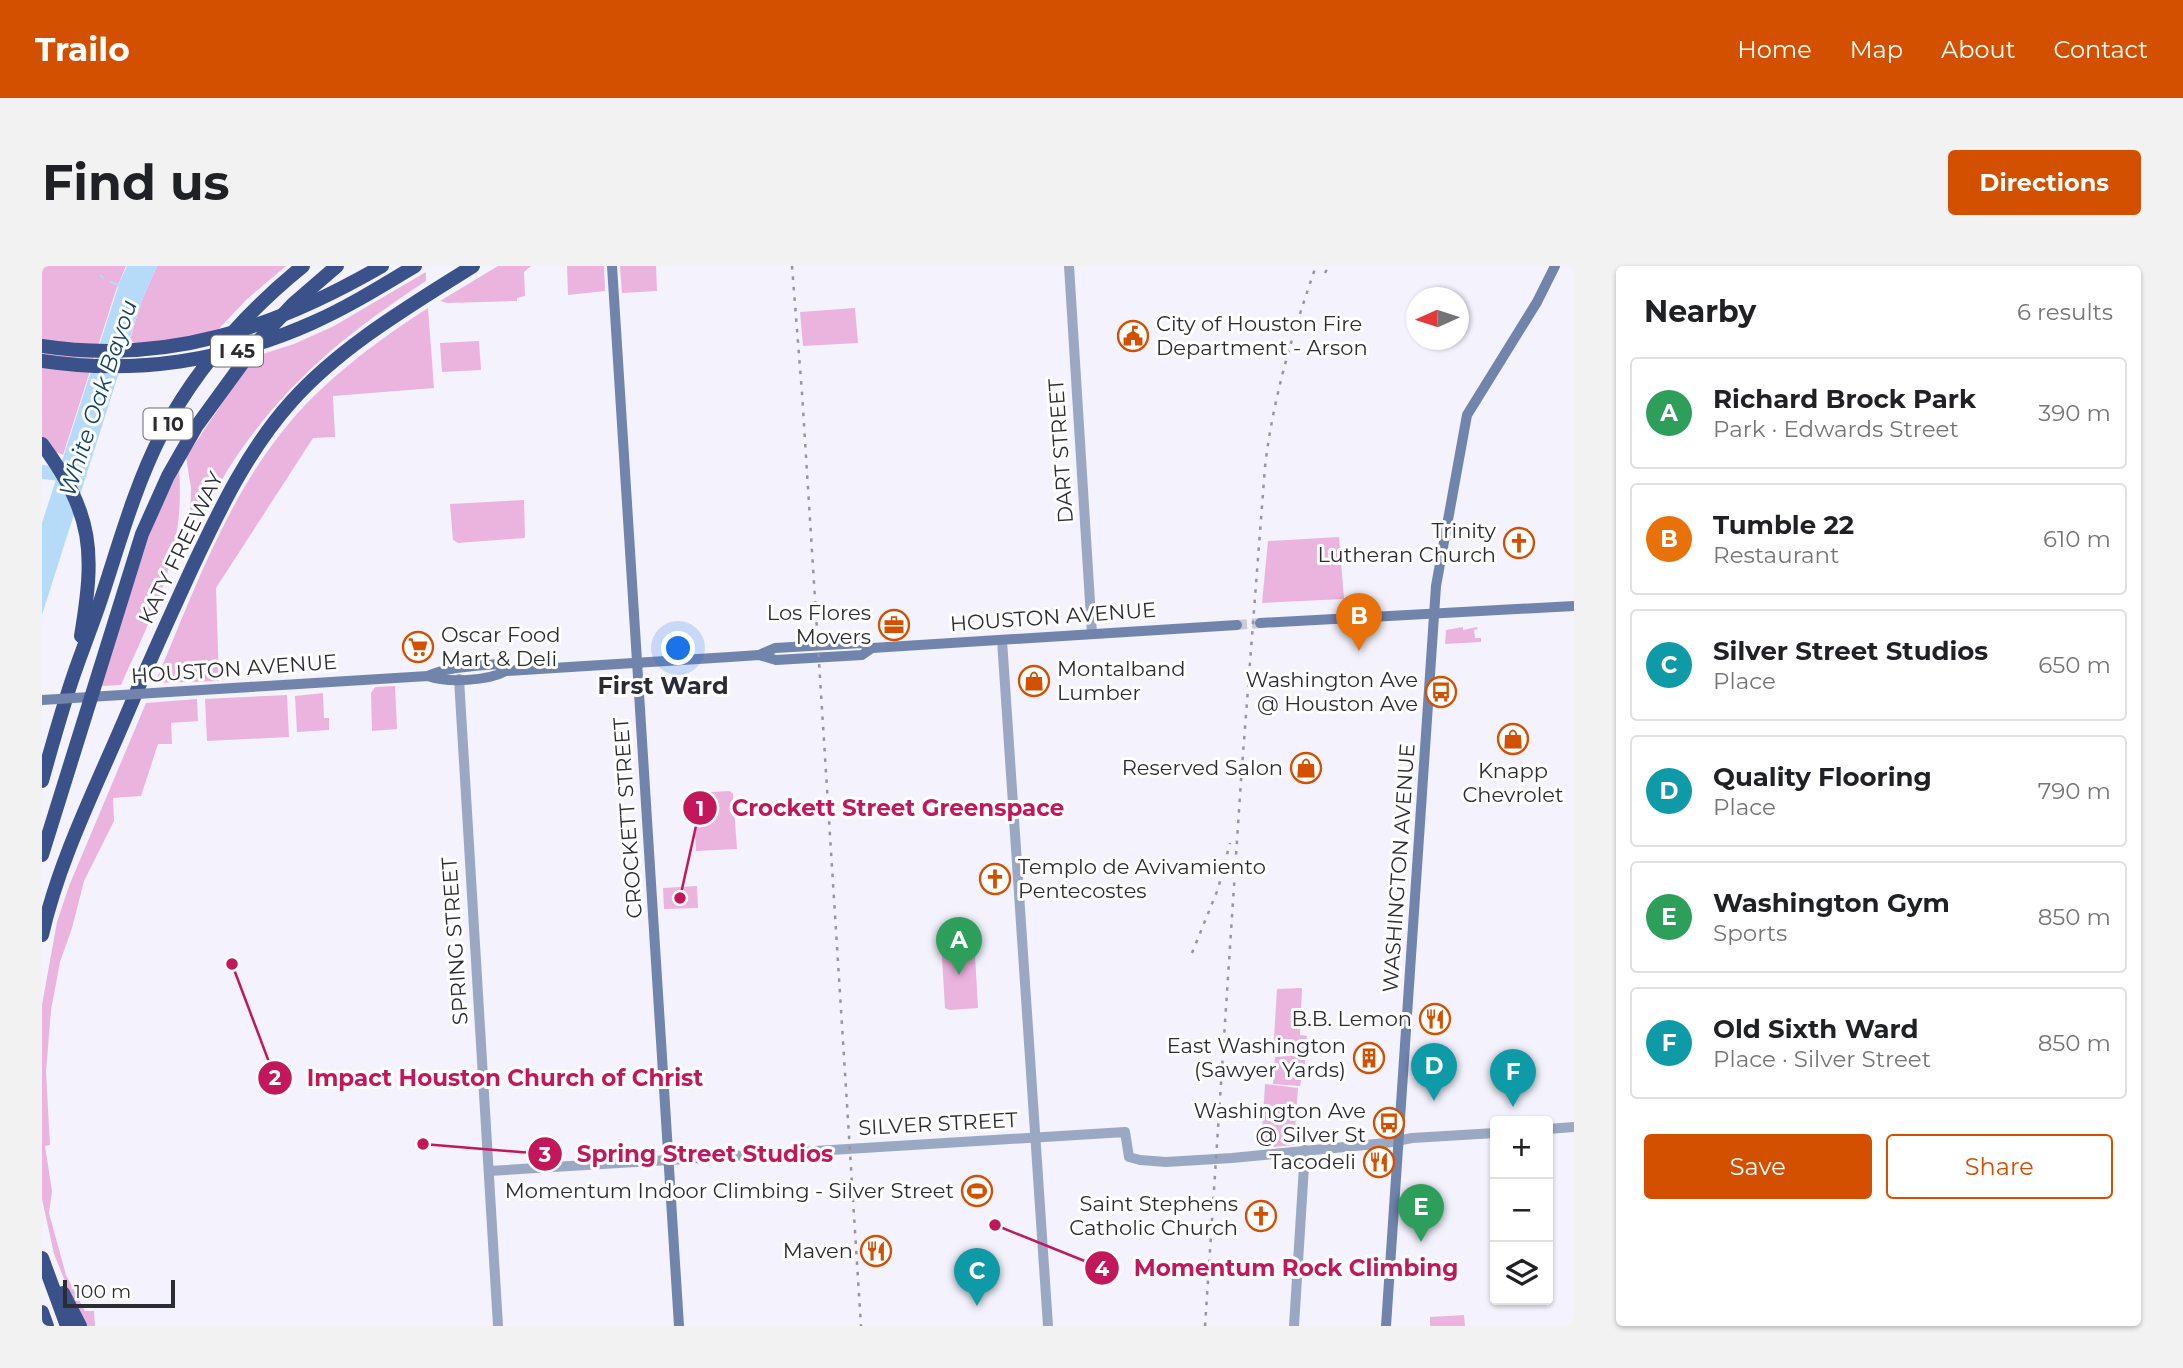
<!DOCTYPE html>
<meta charset="utf-8">
<style>
body{margin:0;font-family:Montserrat,sans-serif;background:#f2f2f2;color:#202124}
.controls{position:absolute;right:21px;bottom:21px;display:grid;overflow:hidden;border-radius:7px;box-shadow:0 2px 5px #0004}
.controls button{width:63px;height:63px;display:grid;place-items:center;padding:0;border:0;border-bottom:2px solid #e0e0e0;background:#fff;color:#202124;font:35px sans-serif}
.compass{position:absolute;left:1364px;top:21px;width:63px;height:63px;border-radius:50%;background:#fff;box-shadow:0 2px 5px #0004;rotate:267deg}
.scale{position:absolute;left:21px;bottom:18px;width:112px;box-sizing:border-box;padding-left:7px;border:4px solid #2c2c33;border-top:0;font-size:19px;line-height:24px;white-space:nowrap;color:#2c2c33;-webkit-text-stroke:5px #fff;paint-order:stroke}
.you{position:absolute;left:637px;top:383px;width:24px;height:24px;margin:-18px;border:5px solid #fff;border-radius:50%;background:#1a73e8;box-shadow:0 0 0 10px #1a73e833}
.badge{display:grid;place-items:center;width:46px;height:46px;border-radius:50%;background:#d35000;color:#fff;font-size:23px;font-weight:700}
.pin{position:absolute;translate:-50% -58px;filter:drop-shadow(0 2px 4px #0008)}
.pin::after{content:'';position:absolute;top:37px;width:24px;height:21px;background:inherit;clip-path:polygon(0 0,100% 0,50% 100%)}
.list{margin:0;padding:0;list-style:none}
h2{display:flex;justify-content:space-between;align-items:center;height:91px;margin:0;padding:0 28px;font-size:30px}
h2 small{font-size:23px;font-weight:400;color:#757577}
.list li{display:grid;grid-template-columns:46px 1fr auto;gap:21px;align-items:center;box-sizing:border-box;height:112px;margin:0 14px 14px;padding:0 14px;border:2px solid #e0e0e0;border-radius:7px}
.list b{display:block;font-size:26px;white-space:nowrap}
.list p{margin:0;font-size:23px;white-space:nowrap;color:#757577}
.list em{font-size:23px;font-style:normal;color:#757577}
.actions{display:flex;gap:14px;padding:21px 28px}
.actions a{flex:1;padding:16px 0;border:2px solid #d35000;border-radius:7px;text-align:center;font-size:24px;color:#d35000}
.actions .main{background:#d35000;color:#fff}
.icon{flex:none;width:38px;height:38px;fill:none;stroke:currentColor;stroke-width:2;stroke-linecap:round;stroke-linejoin:round}
.map{position:relative;flex:none;width:1532px;height:1060px;overflow:hidden;border-radius:7px}
header{display:flex;align-items:center;gap:42px;box-sizing:border-box;height:98px;padding:0 35px;background:#d35000;color:#fff}
header strong{font-size:33px}
nav{display:flex;gap:38px;margin-inline-start:auto;font-size:24px}
.intro{display:flex;align-items:center;justify-content:space-between;box-sizing:border-box;height:168px;padding:0 42px}
h1{margin:0;font-size:49px}
.button{padding:18px 32px;border-radius:7px;background:#d35000;color:#fff;font-size:24px;font-weight:700}
main{display:flex;gap:42px;padding:0 42px}
aside{flex:1;background:#fff;border-radius:7px;box-shadow:0 2px 5px #0004}
.map>svg:first-child{display:block}
</style>
<header>
<strong>Trailo</strong>
<nav><a>Home</a><a>Map</a><a>About</a><a>Contact</a></nav>
</header>
<div class="intro"><h1>Find us</h1><a class="button">Directions</a></div>
<main>
<div class="map">
<svg width="1532" height="1060" viewBox="0 0 1532 1060">
<rect width="100%" height="100%" fill="#f3f2fd"/>
<g fill="#ebb4df">
<polygon points="0,0 84,0 74,24 21,189 14,186 0,190"/>
<polygon points="115,0 244,0 205,33 172,68 94,79 88,73 100,34"/>
<polygon points="456,0 489,0 482,6 483,30 475,32 475,35 405,37 398,35"/>
<polygon points="525,0 562,0 563,25 526,29"/>
<polygon points="578,0 614,0 615,25 580,27"/>
<path d="M384,6V15C306,66 245,115 192,194C177,216 166,241 153,265L148,261L149,222L144,191L211,91L252,78L292,60Z"/>
<path d="M386,42L392,122L291,130L293,171L271,172L174,322L177,415L113,417C152,325 187,225 254,149C293,106 338,73 386,42Z"/>
<polygon points="813,42 816,77 761,80 758,46"/>
<polygon points="437,75 439,104 400,106 398,77"/>
<path d="M137,203C144,286 112,345 79,419L59,420L109,263Z"/>
<polygon points="482,234 483,272 416,277 411,274 408,238"/>
<polygon points="1297,271 1302,333 1220,337 1226,275"/>
<polygon points="1421,361 1421,364 1435,361 1436,363 1432,364 1433,372 1439,372 1439,376 1403,378 1404,364"/>
<polygon points="353,420 355,463 330,465 329,427 333,421"/>
<polygon points="281,427 282,452 287,452 287,464 255,466 253,430"/>
<polygon points="245,429 247,471 165,475 163,433"/>
<polygon points="155,433 156,455 129,457 130,478 116,478 99,530 71,532 72,555 42,615 30,662 18,696 9,744 4,806 8,879 3,880 10,925 7,947 24,1009 43,1045 52,1045 53,1060 41,1060 12,988 0,933 0,739 15,656 27,620 104,437"/>
<polygon points="688,525 691,528 695,583 654,585 651,527"/>
<polygon points="655,620 656,642 622,643 621,622"/>
<polygon points="932,673 936,742 907,744 903,742 899,675"/>
<polygon points="1260,722 1258,769 1265,770 1263,786 1231,789 1235,723"/>
<polygon points="1263,789 1263,801 1258,805 1257,810 1260,810 1258,820 1231,818 1233,791"/>
<polygon points="1223,818 1256,822 1252,879 1219,882"/>
<polygon points="1422,1049 1423,1060 1388,1060 1388,1051"/>
</g>
<polygon fill="#b5dbf9" points="85,0 115,0 100,34 0,349 0,257 78,15"/>
<g fill="none" stroke-linecap="round" stroke-linejoin="round">
<g stroke="#b5dbf9" stroke-width="2.5">
<polyline points="59,10 61,11"/>
<polyline points="69,16 79,21"/>
</g>
<polyline stroke="#b5dbf9" stroke-width="14" points="0,206 29,209"/>
<polyline stroke="#cbcad5" stroke-width="10" stroke-dasharray="10 5" stroke-linecap="butt" points="1195,359 1218,357"/>
<g stroke="#9ba8c4" stroke-width="10">
<polyline points="1027,0 1050,368"/>
<polyline points="960,374 1006,1060"/>
<polyline points="417,413 456,1060"/>
<polyline points="1506,863 1532,861"/>
<polyline points="447,905 1083,866 1087,891 1098,894 1124,896 1190,892 1344,877 1370,872 1453,867"/>
<polyline points="1252,1060 1263,884"/>
</g>
<g stroke="#7184ac" stroke-width="10">
<polyline points="570,0 637,1060"/>
<polyline points="1218,357 1532,340"/>
<polyline points="717,389 733,382 820,377 830,382 1195,359"/>
<path d="M386,410C403,401 435,400 455,398L464,405"/>
<path d="M127,426L386,410C405,417 446,415 464,405L688,391L717,389L734,394L820,389L830,382"/>
<polyline points="1344,1060 1394,320 1425,149 1495,36 1513,0"/>
</g>
<g stroke="#3a5289" stroke-width="14">
<path d="M0,178C52,249 53,286 39,370"/>
<path d="M0,515C10,479 20,443 32,408C40,385 49,362 57,339C76,282 92,222 119,169C154,102 203,47 261,0"/>
<path d="M0,669C17,595 52,525 82,455C104,403 127,352 151,300C178,243 206,184 249,136C299,80 368,40 431,0"/>
<polyline points="0,992 25,1060"/>
<polyline points="21,1027 38,1060"/>
<polyline points="0,1046 5,1060"/>
</g>
<g stroke="#96969f" stroke-width="2.5" stroke-dasharray="3.5 7" stroke-linecap="butt">
<polyline points="750,0 760,127 819,1060"/>
<polyline points="1283,7 1287,0"/>
<polyline points="1150,687 1176,623 1188,577"/>
<path d="M1163,1060L1199,514L1223,201C1231,131 1251,66 1274,0"/>
</g>
<polyline stroke="#7184ac" stroke-width="10" points="0,434 127,426"/>
<g stroke="#3a5289" stroke-width="14">
<path d="M0,80C125,99 233,62 340,0"/>
<path d="M0,95C92,109 185,95 270,57C306,41 340,20 373,0"/>
<polyline points="0,589 100,268 126,210 154,161 218,73 251,38 295,0"/>
</g>
</g>
<defs>
<g id="civic-ring" transform="scale(1.575)"><circle r="9.5" fill="#fff" stroke="#d35000" stroke-width="1.5"/><path d="M-.6-6.5H3V-4.5H.6V-3L4-1V1h2V6H-6V1h2V-1L-.6-3ZM-1.2 2.5V6h2.4V2.5Z" fill="#d35000"/></g>
<g id="church-ring" transform="scale(1.575)"><circle r="9.5" fill="#fff" stroke="#d35000" stroke-width="1.5"/><path d="M-1.2-6h2.4v3.5h3.3v2.4h-3.3V6h-2.4V-.1h-3.3v-2.4h3.3Z" fill="#d35000"/></g>
<g id="office-ring" transform="scale(1.575)"><circle r="9.5" fill="#fff" stroke="#d35000" stroke-width="1.5"/><path d="M-6-3h4V-5.5h4V-3h4V5H-6ZM-1-4.5V-3h2v-1.5ZM-6 0V1H6V0Z" fill="#d35000"/></g>
<g id="supermarket-ring" transform="scale(1.575)"><circle r="9.5" fill="#fff" stroke="#d35000" stroke-width="1.5"/><path d="M-6-5.5h2.5l.6 2H6L4.5 2H-2.5L-4.4-4H-6ZM-1.5 3.2a1.3 1.3 0 1 0 .1 0ZM3 3.2a1.3 1.3 0 1 0 .1 0Z" fill="#d35000"/></g>
<g id="shop-ring" transform="scale(1.575)"><circle r="9.5" fill="#fff" stroke="#d35000" stroke-width="1.5"/><path d="M-5-2.5h2.3a2.7 3.5 0 0 1 5.4 0H5L5.5 6h-11ZM-1.5-2.5h3a1.5 2.3 0 0 0-3 0Z" fill="#d35000"/></g>
<g id="bus-ring" transform="scale(1.575)"><circle r="9.5" fill="#fff" stroke="#d35000" stroke-width="1.5"/><path d="M-5-6H5V4H4V6H2V4H-2V6H-4V4H-5ZM-3.5-4V0h7V-4ZM-3.5 1.2v1.5H-2V1.2ZM2 1.2v1.5H3.5V1.2Z" fill="#d35000"/></g>
<g id="restaurant-ring" transform="scale(1.575)"><circle r="9.5" fill="#fff" stroke="#d35000" stroke-width="1.5"/><path d="M-5-6h1v4h1v-4h1v4h1v-4h1v5L-1.5 .5V6h-2V.5L-5-1ZM5-6V6H3V1.5H1.5Q1.5-4 5-6Z" fill="#d35000"/></g>
<g id="building-ring" transform="scale(1.575)"><circle r="9.5" fill="#fff" stroke="#d35000" stroke-width="1.5"/><path d="M-4-6H4V6H1V3H-1V6H-4ZM-2.5-4.3h1.7v1.8h-1.7ZM.8-4.3h1.7v1.8H.8ZM-2.5-1h1.7V.8h-1.7ZM.8-1h1.7V.8H.8Z" fill="#d35000"/></g>
<g id="stadium-ring" transform="scale(1.575)"><circle r="9.5" fill="#fff" stroke="#d35000" stroke-width="1.5"/><path d="M0-5a6.5 5 0 1 0 0 10a6.5 5 0 1 0 0-10ZM-3.5-1.8h7v3.6h-7Z" fill="#d35000"/></g>
</defs>
<g fill-rule="evenodd">
<use href="#civic-ring" x="1091" y="70"/>
<use href="#church-ring" x="1477" y="277"/>
<use href="#office-ring" x="852" y="359"/>
<use href="#supermarket-ring" x="376" y="381"/>
<use href="#shop-ring" x="992" y="415"/>
<use href="#bus-ring" x="1399" y="426"/>
<use href="#shop-ring" x="1471" y="473"/>
<use href="#shop-ring" x="1264" y="502"/>
<use href="#church-ring" x="953" y="613"/>
<use href="#restaurant-ring" x="1393" y="753"/>
<use href="#building-ring" x="1327" y="792"/>
<use href="#bus-ring" x="1347" y="857"/>
<use href="#restaurant-ring" x="1337" y="896"/>
<use href="#stadium-ring" x="935" y="925"/>
<use href="#church-ring" x="1219" y="950"/>
<use href="#restaurant-ring" x="834" y="985"/>
</g>
<g text-anchor="middle" stroke-width="6" stroke-linejoin="round" paint-order="stroke">
<g fill="#fff" stroke="#6b6b70" stroke-width="2">
<rect x="169" y="69.5" width="52" height="31" rx="5"/>
<rect x="101.5" y="142.5" width="49" height="31" rx="5"/>
</g>
<g font-size="19" font-weight="bold" fill="#2c2c33">
<text x="195" y="92">I 45</text>
<text x="126" y="165">I 10</text>
</g>
<g font-size="21" fill="#2c2c33" stroke="#fff" text-anchor="end">
<text x="1114" y="65" text-anchor="start">City of Houston Fire<tspan x="1114" dy="24">Department - Arson</tspan></text>
<text x="1454" y="272">Trinity<tspan x="1454" dy="24">Lutheran Church</tspan></text>
<text x="829" y="354">Los Flores<tspan x="829" dy="24">Movers</tspan></text>
<text x="399" y="376" text-anchor="start">Oscar Food<tspan x="399" dy="24">Mart &amp; Deli</tspan></text>
<text x="1015" y="410" text-anchor="start">Montalband<tspan x="1015" dy="24">Lumber</tspan></text>
<text x="1376" y="421">Washington Ave<tspan x="1376" dy="24">@ Houston Ave</tspan></text>
<text x="1241" y="509">Reserved Salon</text>
<text x="1471" y="512" text-anchor="middle">Knapp<tspan x="1471" dy="24">Chevrolet</tspan></text>
<text x="976" y="608" text-anchor="start">Templo de Avivamiento<tspan x="976" dy="24">Pentecostes</tspan></text>
<text x="1370" y="760">B.B. Lemon</text>
<text x="1304" y="787">East Washington<tspan x="1304" dy="24">(Sawyer Yards)</tspan></text>
<text x="1324" y="852">Washington Ave<tspan x="1324" dy="24">@ Silver St</tspan></text>
<text x="1314" y="903">Tacodeli</text>
<text x="912" y="932">Momentum Indoor Climbing - Silver Street</text>
<text x="1196" y="945">Saint Stephens<tspan x="1196" dy="24">Catholic Church</tspan></text>
<text x="811" y="992">Maven</text>
</g>
<g font-size="21" fill="#2c2c33" stroke="#fff">
<text transform="translate(1019 185) rotate(-94)" y="7">DART STREET</text>
<text transform="translate(139 282) rotate(-64)" y="7">KATY FREEWAY</text>
<text transform="translate(1011 351) rotate(-4)" y="7">HOUSTON AVENUE</text>
<text transform="translate(192 403) rotate(-4)" y="7">HOUSTON AVENUE</text>
<text transform="translate(586 552) rotate(-94)" y="7">CROCKETT STREET</text>
<text transform="translate(1357 602) rotate(-86)" y="7">WASHINGTON AVENUE</text>
<text transform="translate(413 675) rotate(-94)" y="7">SPRING STREET</text>
<text transform="translate(896 858) rotate(-3)" y="7">SILVER STREET</text>
</g>
<g font-size="23" font-style="italic" fill="#134464" stroke="#fff">
<text transform="translate(56 132) rotate(-72)" y="8">White Oak Bayou</text>
</g>
<g font-size="24" font-weight="bold" fill="#2b2a37" stroke="#fff">
<text x="621" y="428">First Ward</text>
</g>
</g>
<path fill="none" stroke="#c2185b" stroke-width="2.5" d="M638 632L658 542M190 698L233 812M381 878L503 888M953 959L1060 1002"/>
<g fill="#c2185b" stroke="#fff" stroke-width="2.5">
<circle cx="638" cy="632" r="7"/>
<circle cx="190" cy="698" r="7"/>
<circle cx="381" cy="878" r="7"/>
<circle cx="953" cy="959" r="7"/>
<circle cx="658" cy="542" r="18"/>
<circle cx="233" cy="812" r="18"/>
<circle cx="503" cy="888" r="18"/>
<circle cx="1060" cy="1002" r="18"/>
</g>
<g font-size="21" text-anchor="middle" font-weight="bold" fill="#fff">
<text x="658" y="550">1</text>
<text x="233" y="819">2</text>
<text x="503" y="896">3</text>
<text x="1060" y="1010">4</text>
</g>
<g font-size="23" text-anchor="middle" font-weight="bold" fill="#c2185b" stroke="#fff" stroke-width="6" stroke-linejoin="round" paint-order="stroke">
<text x="856" y="550">Crockett Street Greenspace</text>
<text x="463" y="820">Impact Houston Church of Christ</text>
<text x="663" y="896">Spring Street Studios</text>
<text x="1254" y="1010">Momentum Rock Climbing</text>
</g>
</svg>
<div class="controls">
<button>+</button>
<button>−</button>
<button><svg class="icon" aria-label="layers" viewBox="0 0 24 24"><path d="M12 4l9 5-9 5-9-5zM3 14l9 5 9-5"/></svg></button>
</div>
<svg class="compass" viewBox="-18 -18 36 36"><path d="M0-13l5 13h-10z" fill="#e53935"/><path d="M0 13l5-13h-10z" fill="#757577"/></svg>
<div class="scale">100 m</div>
<div class="you"></div>
<div class="pin badge" style="left:917px;top:709px;background:#2e9e5b">A</div>
<div class="pin badge" style="left:1317px;top:385px;background:#e8710a">B</div>
<div class="pin badge" style="left:935px;top:1040px;background:#0f9aa8">C</div>
<div class="pin badge" style="left:1392px;top:835px;background:#0f9aa8">D</div>
<div class="pin badge" style="left:1379px;top:976px;background:#2e9e5b">E</div>
<div class="pin badge" style="left:1471px;top:841px;background:#0f9aa8">F</div>
</div>
<aside>
<h2>Nearby<small>6 results</small></h2>
<ul class="list">
<li><span class="badge" style="background:#2e9e5b">A</span><div><b>Richard Brock Park</b><p>Park · Edwards Street</p></div><em>390 m</em></li>
<li><span class="badge" style="background:#e8710a">B</span><div><b>Tumble 22</b><p>Restaurant</p></div><em>610 m</em></li>
<li><span class="badge" style="background:#0f9aa8">C</span><div><b>Silver Street Studios</b><p>Place</p></div><em>650 m</em></li>
<li><span class="badge" style="background:#0f9aa8">D</span><div><b>Quality Flooring</b><p>Place</p></div><em>790 m</em></li>
<li><span class="badge" style="background:#2e9e5b">E</span><div><b>Washington Gym</b><p>Sports</p></div><em>850 m</em></li>
<li><span class="badge" style="background:#0f9aa8">F</span><div><b>Old Sixth Ward</b><p>Place · Silver Street</p></div><em>850 m</em></li>
</ul>
<div class="actions"><a class="main">Save</a><a>Share</a></div>
</aside>
</main>
